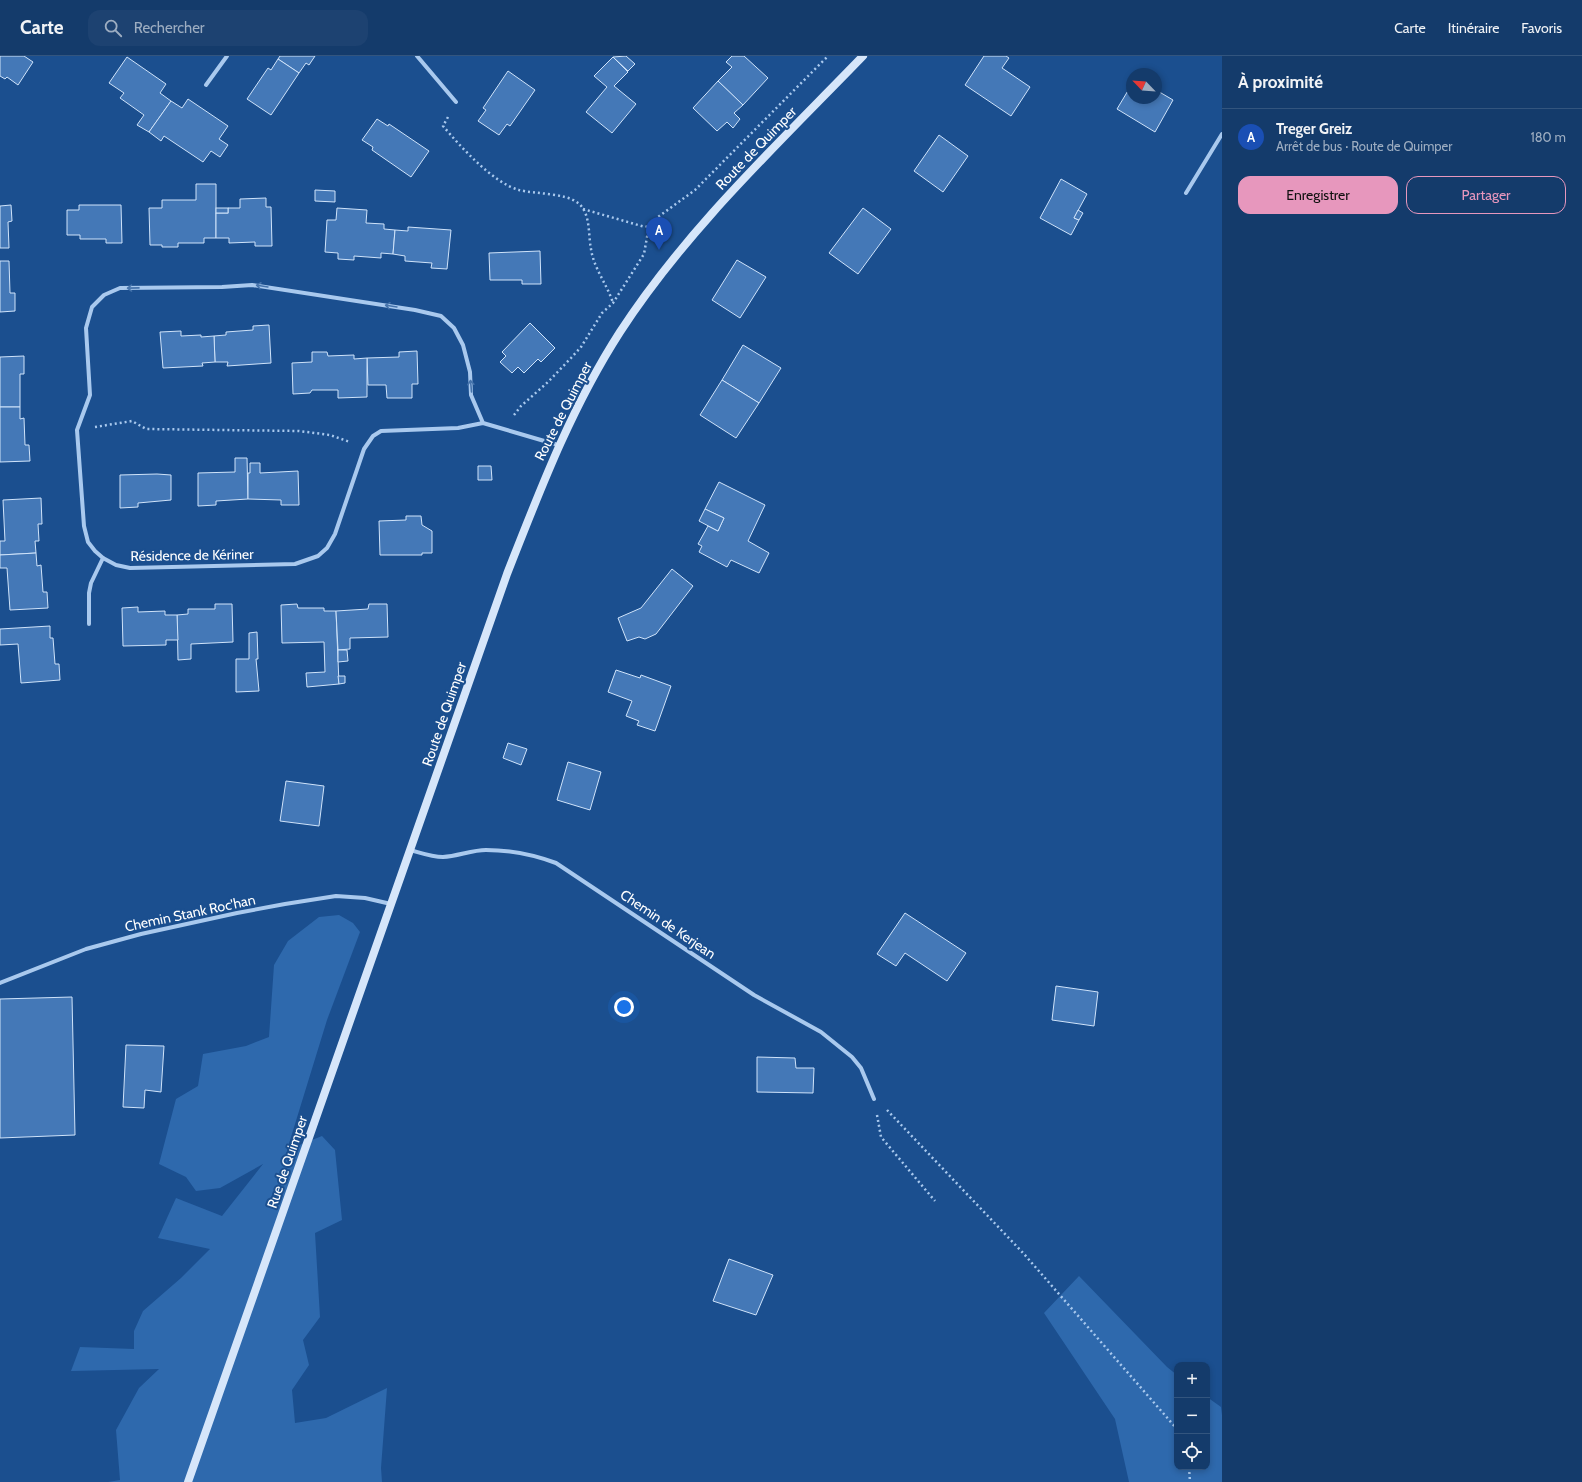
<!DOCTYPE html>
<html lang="fr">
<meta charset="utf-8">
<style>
body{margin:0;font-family:Cabin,sans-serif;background:#1d4271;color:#f1f3f6}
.controls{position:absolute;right:12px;bottom:12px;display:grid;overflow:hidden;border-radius:8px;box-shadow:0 2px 6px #0003}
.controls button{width:36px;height:36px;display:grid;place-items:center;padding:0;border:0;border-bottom:1px solid #33557e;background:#143b6b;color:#f1f3f6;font:20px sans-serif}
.compass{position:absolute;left:1126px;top:12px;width:36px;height:36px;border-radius:50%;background:#143b6b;box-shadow:0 2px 6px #0003;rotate:295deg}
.you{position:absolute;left:624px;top:951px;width:14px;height:14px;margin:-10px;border:3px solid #fff;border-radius:50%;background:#1a73e8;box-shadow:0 0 0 6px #1a73e833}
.badge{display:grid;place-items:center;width:26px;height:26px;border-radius:50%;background:#e797bd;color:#fff;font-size:13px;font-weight:700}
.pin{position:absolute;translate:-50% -33px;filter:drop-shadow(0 1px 2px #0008)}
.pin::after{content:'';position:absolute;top:21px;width:14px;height:12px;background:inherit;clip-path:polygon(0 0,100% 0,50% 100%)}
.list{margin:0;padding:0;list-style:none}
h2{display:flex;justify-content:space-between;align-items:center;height:52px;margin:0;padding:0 16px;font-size:17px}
h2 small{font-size:13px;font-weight:400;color:#9dadc1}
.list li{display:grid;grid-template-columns:26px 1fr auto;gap:12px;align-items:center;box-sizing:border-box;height:56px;padding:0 16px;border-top:1px solid #33557e}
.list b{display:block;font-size:15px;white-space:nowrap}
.list p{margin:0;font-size:13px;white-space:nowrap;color:#9dadc1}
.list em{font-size:13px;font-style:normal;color:#9dadc1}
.actions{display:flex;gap:8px;padding:12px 16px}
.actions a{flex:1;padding:9px 0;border:1px solid #e797bd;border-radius:12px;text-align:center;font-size:14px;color:#e797bd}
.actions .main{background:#e797bd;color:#111}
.icon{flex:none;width:22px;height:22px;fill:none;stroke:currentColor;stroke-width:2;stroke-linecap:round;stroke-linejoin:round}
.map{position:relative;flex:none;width:1222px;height:1426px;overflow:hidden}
header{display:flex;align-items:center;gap:24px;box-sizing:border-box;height:56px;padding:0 20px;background:#143b6b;border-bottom:1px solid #33557e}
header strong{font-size:19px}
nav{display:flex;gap:22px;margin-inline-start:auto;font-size:14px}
.search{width:280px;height:36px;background:#1d4271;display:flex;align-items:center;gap:10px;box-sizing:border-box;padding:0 14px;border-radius:12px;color:#9dadc1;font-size:15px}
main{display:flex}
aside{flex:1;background:#143b6b}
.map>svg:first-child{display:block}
</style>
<header>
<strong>Carte</strong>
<div class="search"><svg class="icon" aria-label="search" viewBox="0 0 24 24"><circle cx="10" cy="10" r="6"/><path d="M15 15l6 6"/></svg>Rechercher</div>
<nav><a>Carte</a><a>Itinéraire</a><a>Favoris</a></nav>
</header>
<main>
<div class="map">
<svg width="1222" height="1426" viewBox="0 0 1222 1426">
<rect width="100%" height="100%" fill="#1b4f8f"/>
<g fill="#2e69ad">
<polygon points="339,859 353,867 360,876 327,964 287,1094 322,1080 335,1094 342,1164 315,1177 320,1261 303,1284 309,1309 292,1334 295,1367 326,1362 387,1332 381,1412 382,1426 108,1426 120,1424 116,1374 139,1332 159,1313 71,1315 80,1291 134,1293 134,1275 143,1255 181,1222 210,1193 158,1182 176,1142 222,1160 263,1108 220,1132 196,1135 186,1121 159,1108 176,1043 198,1030 203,998 246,990 269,981 274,909 288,885 319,861"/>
<polygon points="1079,1220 1167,1311 1177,1319 1177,1411 1207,1411 1207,1341 1221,1351 1222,1359 1222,1426 1129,1426 1115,1363 1044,1257"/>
</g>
<g fill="#4478b7" stroke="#cfe3fa">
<polygon points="0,0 24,0 33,6 18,29 7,21 5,23 0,20"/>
<polygon points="280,0 315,0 309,9 306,7 299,17 278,3"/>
<polygon points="626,0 635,8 628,15 613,1"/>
<polygon points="732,0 744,0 768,22 743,49 718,25 732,11 726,6"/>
<polygon points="984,0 1006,0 1009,2 1002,12 1030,31 1011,60 965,29"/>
<polygon points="127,1 166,28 160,37 171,45 149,76 137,69 144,59 120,42 124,37 109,27"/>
<polygon points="613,1 628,16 614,30 636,48 612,77 586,56 607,31 594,20"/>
<polygon points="278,3 299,17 271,59 247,43 268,12 271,14"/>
<polygon points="508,15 535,34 510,70 507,68 499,79 478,65 486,54 483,52"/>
<polygon points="718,25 743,49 734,57 740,63 733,72 727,66 717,75 693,52"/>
<polygon points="1132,28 1132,42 1156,42 1156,34 1173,44 1155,76 1117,53"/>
<polygon points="188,43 228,70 219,83 228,89 220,101 211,95 203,106 164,80 161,85 149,76 171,45 182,52"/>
<polygon points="377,63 388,70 389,68 429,95 411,121 372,94 373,91 362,84"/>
<polygon points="939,79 968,100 943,136 914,115"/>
<polygon points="1061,123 1087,138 1074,162 1079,164 1071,179 1040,162"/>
<polygon points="196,128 216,128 216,182 204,182 204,187 178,187 178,191 162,191 162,189 150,189 149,152 162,152 162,144 196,144"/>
<polygon points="315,134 335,135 335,146 315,145"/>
<polygon points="266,142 266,151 271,151 272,190 255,190 255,186 229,187 229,182 216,182 216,157 228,157 228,152 240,152 240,143"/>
<polygon points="11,149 12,165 8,166 9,192 0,192 0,150"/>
<polygon points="79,149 121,149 122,187 106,187 106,183 80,183 80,179 67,179 67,154 79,154"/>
<rect x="216" y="152" width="12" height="5"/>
<polygon points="337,152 367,154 366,167 384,168 384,173 395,174 393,198 381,197 381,202 354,200 354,204 338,203 338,197 325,196 327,164 336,164"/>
<polygon points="863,152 891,173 858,218 829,197"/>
<polygon points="1078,154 1083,157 1079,164 1074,162"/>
<polygon points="408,171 451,174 447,213 431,212 432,207 405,205 405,200 393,198 395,174 408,175"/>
<polygon points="540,195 541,228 522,228 522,224 490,224 489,197"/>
<polygon points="737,204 766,221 740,262 712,244"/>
<polygon points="0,205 9,205 10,237 15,237 15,255 0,256"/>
<polygon points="530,267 555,292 541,306 538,303 524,317 518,311 512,317 500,306 506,300 502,296"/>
<polygon points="269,269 271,307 227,310 228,306 215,306 214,280 226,279 226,276 253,274 253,270"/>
<polygon points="181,275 181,280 201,279 201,281 214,280 215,306 202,307 203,310 163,312 160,276"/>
<polygon points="743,289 781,312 759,347 722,324"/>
<polygon points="417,295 418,328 412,328 412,342 387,342 386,329 368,329 367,302 399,301 399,296"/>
<polygon points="312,296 327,296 328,300 354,299 354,303 367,302 367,341 338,342 338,334 312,334 310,337 293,338 292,307 312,306"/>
<polygon points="24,300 24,318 20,318 20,351 0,351 0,301"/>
<polygon points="722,324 759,347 736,382 700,359"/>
<polygon points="0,351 20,351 20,363 24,362 25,389 29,389 30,405 0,406"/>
<polygon points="235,402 247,402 248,443 216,445 216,449 198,450 198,417 235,416"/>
<polygon points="250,407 260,407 260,417 298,415 299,449 281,449 281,444 248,443 248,417 250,417"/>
<polygon points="478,410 491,410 492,424 478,424"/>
<polygon points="157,418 171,419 171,444 138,447 138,451 120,452 120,419"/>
<polygon points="719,426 765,449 748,485 769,497 759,517 731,504 727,511 699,496 702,490 698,488 708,470 718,475 724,462 705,453"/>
<polygon points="41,442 42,468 38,468 39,485 35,485 36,497 0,499 0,485 5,485 3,444"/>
<polygon points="705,453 724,462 718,475 699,465"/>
<polygon points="406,460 421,460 422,469 432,475 432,497 422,497 422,499 380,499 379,465 406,464"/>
<polygon points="36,497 37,510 41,509 43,536 47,536 48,552 10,554 7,512 0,512 0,499"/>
<polygon points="672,513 693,530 656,578 645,583 639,581 627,585 618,562 641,552"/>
<polygon points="215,548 232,548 233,586 191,588 191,603 178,604 177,559 188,558 188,553 215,553"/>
<polygon points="297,548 298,552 324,552 324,555 336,555 339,628 307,631 306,617 325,616 324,586 282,587 281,549"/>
<polygon points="369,548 387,548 388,581 350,582 350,593 338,594 336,555 368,553"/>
<polygon points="138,551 138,556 165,555 165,559 177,559 178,584 166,584 166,589 123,590 122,552"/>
<polygon points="50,570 50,582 53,582 55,608 59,608 60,624 21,627 18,588 0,589 0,573"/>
<polygon points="257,576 258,603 256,603 259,635 236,636 236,603 249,603 249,577"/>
<polygon points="338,594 347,594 348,605 338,606"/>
<polygon points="616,614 640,622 641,619 671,630 655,675 637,669 639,665 626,660 632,645 608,636"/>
<polygon points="338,620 345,620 345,627 339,628"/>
<polygon points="508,687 527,693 521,709 503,702"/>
<polygon points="568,706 601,716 590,754 557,744"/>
<polygon points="286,725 324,730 319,770 280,765"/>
<polygon points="905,857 966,897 947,925 905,897 896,910 877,898"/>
<polygon points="1056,930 1098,936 1094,970 1052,964"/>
<polygon points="72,941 75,1079 0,1082 0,943"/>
<polygon points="126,989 164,990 161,1036 145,1034 144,1052 123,1051"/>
<polygon points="757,1001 795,1002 796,1012 814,1012 813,1037 757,1036"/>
<polygon points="729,1203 773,1219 756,1259 713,1245"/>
</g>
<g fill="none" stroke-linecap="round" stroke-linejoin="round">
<g stroke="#a9c9ee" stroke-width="2.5" stroke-dasharray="2 3" stroke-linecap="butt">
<path d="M448,61L443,70C460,90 493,127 519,134C535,138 566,137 578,147C591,157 588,179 591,193C594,213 607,228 613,247"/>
<polyline points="583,153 645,171 649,170"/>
<polyline points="514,359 521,350 548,326 571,302 581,291 602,257 613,247 644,198 649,170 658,161 695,134 828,0"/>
<polyline points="95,371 132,365 146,373 299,375 330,379 350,386"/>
<polyline points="887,1054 1024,1198 1177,1373"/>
<polyline points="877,1059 881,1081 935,1145"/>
<polyline points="1189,1411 1190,1426"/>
</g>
<g stroke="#a9c9ee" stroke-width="4">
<polyline points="417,0 456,46"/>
<polyline points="206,29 227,0"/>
<polyline points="1186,137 1222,78"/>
<polyline points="483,367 471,339 470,316 463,289 454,272 441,260 415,254 252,229 222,231 120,232 104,239 92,251 86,272 90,339 77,374 84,470 88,486 95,495 103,502 116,509 130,512 295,508 318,500 327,492 335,478 364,393 373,380 381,375 458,372 483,367 558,389"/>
<polyline points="89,568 89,537 91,527 103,502"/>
<path d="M410,794C421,797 432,801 443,801C458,800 472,794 486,794C510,794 534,799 556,807L754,939L821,976L852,1001L861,1012L874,1043"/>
<polyline points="0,927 86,893 141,878 237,857 285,848 336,840 365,842 391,848"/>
</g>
<path stroke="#d6e6fa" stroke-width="8" d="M188,1426L507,518C540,434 571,352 620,276C687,173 778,88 863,0"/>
</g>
<defs><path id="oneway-shaft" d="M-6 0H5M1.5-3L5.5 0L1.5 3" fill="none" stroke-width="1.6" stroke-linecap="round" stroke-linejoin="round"/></defs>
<g stroke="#4674ac">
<use href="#oneway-shaft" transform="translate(262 230) rotate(-171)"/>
<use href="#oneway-shaft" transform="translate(133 232) rotate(179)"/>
<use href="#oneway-shaft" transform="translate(391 250) rotate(-171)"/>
<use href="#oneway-shaft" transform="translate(471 330) rotate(-95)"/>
</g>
<g text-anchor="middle" stroke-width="4" stroke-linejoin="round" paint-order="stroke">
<g font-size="14" fill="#fff" stroke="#1b4f8f">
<text transform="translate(756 92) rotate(-46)" y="5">Route de Quimper</text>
<text transform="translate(563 355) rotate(-63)" y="5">Route de Quimper</text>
<text transform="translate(192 499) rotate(-1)" y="5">Résidence de Kériner</text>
<text transform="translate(444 658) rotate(-71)" y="5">Route de Quimper</text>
<text transform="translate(190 857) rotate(-12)" y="5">Chemin Stank Roc'han</text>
<text transform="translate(668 868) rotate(34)" y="5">Chemin de Kerjean</text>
<text transform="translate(287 1106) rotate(-71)" y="5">Rue de Quimper</text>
</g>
</g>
</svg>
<div class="controls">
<button>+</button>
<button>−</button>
<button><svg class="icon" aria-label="locate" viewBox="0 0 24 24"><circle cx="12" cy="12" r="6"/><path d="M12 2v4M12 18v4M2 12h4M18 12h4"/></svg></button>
</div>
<svg class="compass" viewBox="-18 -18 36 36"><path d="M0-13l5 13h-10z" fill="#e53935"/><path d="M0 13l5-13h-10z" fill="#9dadc1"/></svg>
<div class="you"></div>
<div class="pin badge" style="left:659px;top:194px;background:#1a4fb4">A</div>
</div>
<aside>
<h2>À proximité<small></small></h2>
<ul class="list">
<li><span class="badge" style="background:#1a4fb4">A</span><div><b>Treger Greiz</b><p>Arrêt de bus · Route de Quimper</p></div><em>180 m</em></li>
</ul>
<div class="actions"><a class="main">Enregistrer</a><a>Partager</a></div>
</aside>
</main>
